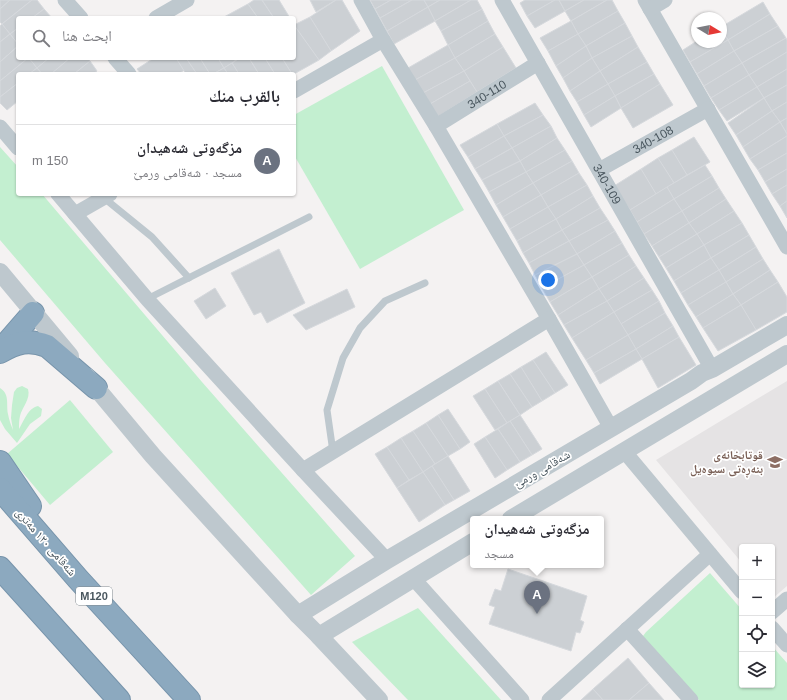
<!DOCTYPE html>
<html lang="ar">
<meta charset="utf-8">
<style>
body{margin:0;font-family:Helvetica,"Noto Naskh Arabic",sans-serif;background:#f7f7f7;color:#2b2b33;direction:rtl}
.controls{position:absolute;right:12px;bottom:12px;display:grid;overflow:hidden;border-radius:4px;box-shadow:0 1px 3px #0004}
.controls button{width:36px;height:36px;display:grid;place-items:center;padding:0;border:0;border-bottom:1px solid #e1e1e2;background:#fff;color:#2b2b33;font:20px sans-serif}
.compass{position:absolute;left:691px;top:12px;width:36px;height:36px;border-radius:50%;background:#fff;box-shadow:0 1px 3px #0004;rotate:100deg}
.you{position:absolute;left:548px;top:280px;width:14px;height:14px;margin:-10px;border:3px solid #fff;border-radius:50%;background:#1a73e8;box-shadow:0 0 0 6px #1a73e833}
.badge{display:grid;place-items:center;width:26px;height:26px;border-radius:50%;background:#ea580c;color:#fff;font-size:13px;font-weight:700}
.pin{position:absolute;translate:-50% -33px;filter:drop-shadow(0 1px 2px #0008)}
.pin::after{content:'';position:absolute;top:21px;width:14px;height:12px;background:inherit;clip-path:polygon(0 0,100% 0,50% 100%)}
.popup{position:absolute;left:470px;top:516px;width:134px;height:52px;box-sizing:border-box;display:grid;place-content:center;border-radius:4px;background:#fff;filter:drop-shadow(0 1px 3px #0005);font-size:13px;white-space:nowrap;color:#7c7c81}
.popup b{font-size:15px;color:#2b2b33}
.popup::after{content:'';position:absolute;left:50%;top:100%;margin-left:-8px;border:8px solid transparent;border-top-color:#fff}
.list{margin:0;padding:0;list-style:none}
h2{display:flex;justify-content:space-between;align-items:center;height:52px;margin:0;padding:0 16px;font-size:17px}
h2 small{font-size:13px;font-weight:400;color:#7c7c81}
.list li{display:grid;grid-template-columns:26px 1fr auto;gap:12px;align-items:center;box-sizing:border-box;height:72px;padding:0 16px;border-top:1px solid #e1e1e2}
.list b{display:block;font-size:15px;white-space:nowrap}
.list p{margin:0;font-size:13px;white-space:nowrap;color:#7c7c81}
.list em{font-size:13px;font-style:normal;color:#7c7c81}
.icon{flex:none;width:22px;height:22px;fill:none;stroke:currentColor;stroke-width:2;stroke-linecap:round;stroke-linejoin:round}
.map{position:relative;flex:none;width:787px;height:700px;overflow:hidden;direction:ltr}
.search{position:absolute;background:#fff;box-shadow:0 1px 3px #0004;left:16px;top:16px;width:280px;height:44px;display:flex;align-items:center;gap:10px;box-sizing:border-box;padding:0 14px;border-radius:4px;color:#7c7c81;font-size:15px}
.panel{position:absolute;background:#fff;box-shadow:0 1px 3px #0004;left:16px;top:72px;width:280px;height:124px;border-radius:4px;direction:rtl}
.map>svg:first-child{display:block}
</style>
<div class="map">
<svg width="787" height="700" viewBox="0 0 787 700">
<rect width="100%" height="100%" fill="#f4f2f2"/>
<polygon fill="#e5e3e4" points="787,381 787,586 772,599 772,547 742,547 742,563 656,460"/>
<g fill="#c3efd0">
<polygon points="382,66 464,210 360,269 294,155 294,115"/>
<polygon points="0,147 18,167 18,194 42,194 202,382 355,556 311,595 105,363 0,240"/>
<path d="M22,386L28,389C31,399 22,407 20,416C19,420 19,425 19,429C24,421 28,408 38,406L42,409L41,416L30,424L17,443L5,429L0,420V388C10,394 6,404 8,414C9,420 11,425 13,430L11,418L12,405L14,392L17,388Z"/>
<polygon points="70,400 113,452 50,505 7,454"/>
<polygon points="710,573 742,610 742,685 772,685 772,646 787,663 787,700 699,700 644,640 643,636 646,632"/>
<polygon points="418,608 501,700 408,700 352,642"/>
</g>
<g fill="#ccd0d4" stroke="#d6d9dd">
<polygon points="0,0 10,0 0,9"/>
<polygon points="10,0 32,0 2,24 0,22 0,9"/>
<polygon points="32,0 37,0 44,9 32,18 18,18 18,28 10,34 2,24"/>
<polygon points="254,0 262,0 274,18 258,18 248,4"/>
<polygon points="262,0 279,0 290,18 274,18"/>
<polygon points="310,0 336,0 316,12"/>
<polygon points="336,0 342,0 360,31 331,51 310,17"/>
<polygon points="370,0 391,0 375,9"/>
<polygon points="391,0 412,0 380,18 375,9"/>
<polygon points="412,0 424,0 428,7 387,31 380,18"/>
<polygon points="424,0 440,0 428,7"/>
<polygon points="440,0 471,0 435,21 428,7"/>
<polygon points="471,0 477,0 482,9 441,31 435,21"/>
<polygon points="525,0 555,0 527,16 520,3"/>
<polygon points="555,0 559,0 565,11 535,28 527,16"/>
<polygon points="559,0 584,0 565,11"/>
<polygon points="584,0 607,0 571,21 565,11"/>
<polygon points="607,0 612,0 618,11 578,34 571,21"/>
<polygon points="763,2 770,14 728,40 721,29 721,27"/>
<polygon points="248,4 258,18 224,17"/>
<polygon points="428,7 435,21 394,44 387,31"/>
<polygon points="44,9 52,18 32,18"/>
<polygon points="482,9 488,21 448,45 441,31"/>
<polygon points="618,11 625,23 586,46 578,34"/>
<polygon points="770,14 778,26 734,51 728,40"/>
<polygon points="310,17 331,51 319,60 294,25"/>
<polygon points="488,21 495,34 455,58 448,45"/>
<polygon points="571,21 578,34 548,51 540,38"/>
<polygon points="625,23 632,36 592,58 586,46"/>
<polygon points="2,24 10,34 0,42 0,26"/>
<polygon points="294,25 319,60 294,74 292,74 282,58 294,58"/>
<polygon points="778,26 786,38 742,63 734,51"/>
<polygon points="18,28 18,44 10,34"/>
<polygon points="721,29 728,40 690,62 683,50 697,41 721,42"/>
<polygon points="10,34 18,44 18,46 0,62 0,42"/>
<polygon points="495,34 503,47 464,71 455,58"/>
<polygon points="578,34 586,46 556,66 548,51"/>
<polygon points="632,36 638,47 600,71 592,58"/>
<polygon points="786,38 787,40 787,52 749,75 742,63"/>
<polygon points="728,40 734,51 697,74 690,62"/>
<polygon points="448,45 455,58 415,80 408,68"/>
<polygon points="18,46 18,58 28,58 0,81 0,62"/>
<polygon points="586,46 592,58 563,78 556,66"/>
<polygon points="503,47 516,68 477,92 464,71"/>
<polygon points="638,47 647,62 608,84 600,71"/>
<polygon points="734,51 742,63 704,86 697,74"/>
<polygon points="787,52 787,69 757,87 749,75"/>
<polygon points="28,58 29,58 37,68 29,74 18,74 18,83 0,97 0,81"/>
<polygon points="29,58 49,58 37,68"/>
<polygon points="49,58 70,58 51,74 42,74 37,68"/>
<polygon points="70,58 87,58 90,61 74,74 51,74"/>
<polygon points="154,58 176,58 184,70 179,74 141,74 137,69"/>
<polygon points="176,58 186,58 197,74 186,74"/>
<polygon points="186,58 200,58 210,74 197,74"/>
<polygon points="200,58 218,58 224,68 213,74 210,74"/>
<polygon points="218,58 234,58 235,61 224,68"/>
<polygon points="240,58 249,58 259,74 239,74 232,63"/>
<polygon points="249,58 265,58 275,74 259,74"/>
<polygon points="265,58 282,58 292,74 275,74"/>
<polygon points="455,58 464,71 423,93 415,80"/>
<polygon points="592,58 600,71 570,91 563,78"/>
<polygon points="90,61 97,71 93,74 74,74"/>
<polygon points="647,62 654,74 615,96 608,84"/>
<polygon points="232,63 239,74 228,74 224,68"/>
<polygon points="742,63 749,75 711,98 704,86"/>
<polygon points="37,68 42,74 29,74"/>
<polygon points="224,68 228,74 213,74"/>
<polygon points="787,69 787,85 764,98 757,87"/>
<polygon points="464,71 470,81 430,104 423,93"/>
<polygon points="600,71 608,84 577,102 570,91"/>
<polygon points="654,74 660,84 621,108 615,96"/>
<polygon points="749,75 757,87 719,110 711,98"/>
<polygon points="470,81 477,92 437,117 430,104"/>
<polygon points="18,83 18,101 7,110 0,103 0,97"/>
<polygon points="608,84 615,96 584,115 577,102"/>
<polygon points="660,84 673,105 633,128 621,108"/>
<polygon points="787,85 787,102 772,111 764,98"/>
<polygon points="757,87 764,98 727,121 719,110"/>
<polygon points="615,96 621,108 591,127 584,115"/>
<polygon points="764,98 772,111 736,135 728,123"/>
<polygon points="787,102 787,118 780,122 772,111"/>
<polygon points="535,103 543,115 504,136 497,124"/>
<polygon points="772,111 780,122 743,147 736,135"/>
<polygon points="543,115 551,126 512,148 504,136"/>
<polygon points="787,118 787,134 780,122"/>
<polygon points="780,122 787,134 787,136 750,159 743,147"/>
<polygon points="497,124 504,136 468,157 460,145"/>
<polygon points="551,126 557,138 520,161 512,148"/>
<polygon points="504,136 512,148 475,169 468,157"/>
<polygon points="787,136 787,153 758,170 750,159"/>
<polygon points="694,137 710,162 687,175 672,150"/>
<polygon points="557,138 565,150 526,172 520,161"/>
<polygon points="512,148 520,161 482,180 475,169"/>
<polygon points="565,150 572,161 533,183 526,172"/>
<polygon points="672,150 687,175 674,183 658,158"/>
<polygon points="787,153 787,169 765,182 758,170"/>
<polygon points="658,158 674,183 656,194 641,169"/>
<polygon points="520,161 526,172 489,192 482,180"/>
<polygon points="572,161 579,173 541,195 533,183"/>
<polygon points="705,165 712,176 674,199 667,187"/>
<polygon points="641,169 656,194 630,210 614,186"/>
<polygon points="787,169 787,185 772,194 765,182"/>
<polygon points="526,172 533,183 496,205 489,192"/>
<polygon points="579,173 587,185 548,207 541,195"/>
<polygon points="712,176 719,188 682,211 674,199"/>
<polygon points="533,183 541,195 503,217 496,205"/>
<polygon points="587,185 593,196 556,219 548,207"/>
<polygon points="787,185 787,201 780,206 772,194"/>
<polygon points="667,187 674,199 637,222 630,210"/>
<polygon points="719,188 726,199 689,223 682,211"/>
<polygon points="541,195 548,207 510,229 503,217"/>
<polygon points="593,196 600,208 562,230 556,219"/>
<polygon points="674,199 682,211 644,234 637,222"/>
<polygon points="726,199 734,211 697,234 689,223"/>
<polygon points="787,201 787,218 780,206"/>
<polygon points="548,207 556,219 517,241 510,229"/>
<polygon points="600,208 608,220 569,241 562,230"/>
<polygon points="682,211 689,223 652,246 644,234"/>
<polygon points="734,211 742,223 704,245 697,234"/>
<polygon points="556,219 562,230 523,253 517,241"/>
<polygon points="608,220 615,231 577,254 569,241"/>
<polygon points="689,223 697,234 659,257 652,246"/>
<polygon points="742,223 749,235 711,258 704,245"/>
<polygon points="562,230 569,241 529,263 523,253"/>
<polygon points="615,231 622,243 584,265 577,254"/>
<polygon points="697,234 704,245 666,268 659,257"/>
<polygon points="749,235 756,247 719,270 711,258"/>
<polygon points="569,241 577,254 535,275 529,263"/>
<polygon points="622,243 629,255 592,277 584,265"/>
<polygon points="704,245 711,258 674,281 666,268"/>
<polygon points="756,247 763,259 726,282 719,270"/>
<polygon points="279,249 305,303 267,323 261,312 254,315 231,273"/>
<polygon points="577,254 584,265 542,288 535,275"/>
<polygon points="629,255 636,266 599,289 592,277"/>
<polygon points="711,258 719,270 681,293 674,281"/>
<polygon points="763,259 770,270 733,294 726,282"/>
<polygon points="584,265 592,277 550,302 542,288"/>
<polygon points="636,266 644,278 607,301 599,289"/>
<polygon points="719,270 726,282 688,305 681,293"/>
<polygon points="770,270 778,282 741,305 733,294"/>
<polygon points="592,277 599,289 558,315 550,302"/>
<polygon points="644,278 652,290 614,312 607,301"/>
<polygon points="726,282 733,294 696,317 688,305"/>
<polygon points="778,282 787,297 787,312 756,330 741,305"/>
<polygon points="215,288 226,306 206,319 194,301"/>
<polygon points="347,289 355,307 306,330 293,315"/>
<polygon points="599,289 607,301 564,325 558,315"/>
<polygon points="652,290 659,301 621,324 614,312"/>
<polygon points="733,294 741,305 703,328 696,317"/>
<polygon points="607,301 614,312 572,338 564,325"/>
<polygon points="659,301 665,313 628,335 621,324"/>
<polygon points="741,305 756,330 718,351 703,328"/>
<polygon points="614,312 628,335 586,360 572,338"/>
<polygon points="665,313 673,326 636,349 628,335"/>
<polygon points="673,326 679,337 642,359 636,349"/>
<polygon points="628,335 636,349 594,373 586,360"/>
<polygon points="679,337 696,365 658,388 642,359"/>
<polygon points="636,349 642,359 600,384 594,373"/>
<polygon points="546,352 568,385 555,393 533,360"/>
<polygon points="533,360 555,393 542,401 521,367"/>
<polygon points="521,367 542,401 532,407 510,374"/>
<polygon points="510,374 532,407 520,415 498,381"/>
<polygon points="498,381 520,415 507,423 485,389"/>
<polygon points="485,389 507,423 495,430 473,396"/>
<polygon points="448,409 470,442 460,449 438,415"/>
<polygon points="438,415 460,449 448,456 426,423"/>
<polygon points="520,415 542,449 532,455 510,421"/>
<polygon points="510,421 532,455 520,462 498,429"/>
<polygon points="426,423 448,456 435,464 413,431"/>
<polygon points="498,429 520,462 507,470 485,437"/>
<polygon points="413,431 435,464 423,472 401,438"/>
<polygon points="485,437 507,470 495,478 474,444"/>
<polygon points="401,438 423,472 409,480 387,447"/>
<polygon points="387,447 409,480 397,488 375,454"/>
<polygon points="448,456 470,491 454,500 432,466"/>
<polygon points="432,466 454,500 445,505 423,472"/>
<polygon points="423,472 445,505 419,522 397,488"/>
<polygon points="508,569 587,596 580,620 584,622 580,633 576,632 571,651 489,624 495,607 489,605 495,589 501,591"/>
<polygon points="628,658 649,683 629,700 603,700 593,689"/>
<polygon points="649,683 664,700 629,700"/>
<polygon points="593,689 603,700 581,700"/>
</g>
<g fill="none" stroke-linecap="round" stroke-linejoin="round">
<g stroke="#7794ab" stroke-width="24">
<g id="motorway">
<polyline points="1,350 33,313"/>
<path d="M0,352C17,342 29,339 47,346L96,388"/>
<polyline points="0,462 30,506"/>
<polyline points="0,489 78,579 189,700"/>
<polyline points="0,568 119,700"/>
</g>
</g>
<g stroke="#bec8ce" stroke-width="7">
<polyline points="104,198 152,237 189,278"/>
<polyline points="147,299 309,217"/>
<polyline points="333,452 327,410 343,358 360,328 385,301 425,283"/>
</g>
<g stroke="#bec8ce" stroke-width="15">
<polyline points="65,0 81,18"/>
<polyline points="361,0 383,40 436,126 549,319 611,428"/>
<path id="s1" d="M502,0L712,369"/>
<polyline points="645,0 787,247"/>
<polyline points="650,9 665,0"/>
<polyline points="156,18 187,0"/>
<polyline points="115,58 129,74"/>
<polyline points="294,91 383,40"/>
<path id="s2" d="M436,126L538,63"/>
<polyline points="0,127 18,148"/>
<path id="s3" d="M599,170L708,109"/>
<polyline points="58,194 147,299 303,470 387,560"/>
<polyline points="75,214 110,194"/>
<polyline points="624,451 742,592"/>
<polyline points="303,470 549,319"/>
<polyline points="413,578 522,700"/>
<polyline points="772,612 787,599"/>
<polyline points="772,628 787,645"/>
<polyline points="627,629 691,700"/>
<polyline points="549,700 710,554"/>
</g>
<g stroke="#bec8ce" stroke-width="18">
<polyline points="0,272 70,356"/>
<polyline points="87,377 153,456 298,615 319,636 379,700"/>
<polyline points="511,519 787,354"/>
<polyline points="298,615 387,560 691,381 702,373 712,369 787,325"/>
<polyline points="319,636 473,542"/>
</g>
<use href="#motorway" stroke="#8ca9bf" stroke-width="22"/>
</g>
<defs>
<g id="school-bare" transform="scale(1.2)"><path d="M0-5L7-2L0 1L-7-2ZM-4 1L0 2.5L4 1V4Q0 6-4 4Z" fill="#8d6e63" stroke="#fff" stroke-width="2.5" paint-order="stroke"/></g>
</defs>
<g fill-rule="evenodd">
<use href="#school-bare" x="775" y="462"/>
</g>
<g text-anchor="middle" stroke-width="3.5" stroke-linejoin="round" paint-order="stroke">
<rect fill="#fff" stroke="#80898f" stroke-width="1" x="76" y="587" width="36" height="18" rx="3"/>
<g font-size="11" font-weight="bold" fill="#4a575f">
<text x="94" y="600">M120</text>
</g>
<g font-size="12" fill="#4a575f" stroke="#fff">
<text dy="4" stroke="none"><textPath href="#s2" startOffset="60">340-110</textPath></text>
<text dy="4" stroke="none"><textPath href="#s3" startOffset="62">340-108</textPath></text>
<text dy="4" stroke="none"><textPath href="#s1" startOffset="212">340-109</textPath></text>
<text transform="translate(542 469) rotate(-30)" y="4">شەقامی ورمێ</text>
<text transform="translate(46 542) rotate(49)" y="4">شەقامی ١٢٠ مەتری</text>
</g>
<g font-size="12" font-weight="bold" fill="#785e54" stroke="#fff" text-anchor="end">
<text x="763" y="459">قوتابخانەی<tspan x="763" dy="14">بنەڕەتی سیوەیل</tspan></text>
</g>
</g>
</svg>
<div class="controls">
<button>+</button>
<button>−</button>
<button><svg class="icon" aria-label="locate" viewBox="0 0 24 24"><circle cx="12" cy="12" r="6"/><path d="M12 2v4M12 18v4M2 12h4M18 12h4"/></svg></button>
<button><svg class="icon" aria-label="layers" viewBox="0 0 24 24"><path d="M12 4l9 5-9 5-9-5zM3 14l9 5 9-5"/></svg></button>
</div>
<svg class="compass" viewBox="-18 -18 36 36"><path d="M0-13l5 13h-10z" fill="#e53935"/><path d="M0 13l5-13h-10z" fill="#7c7c81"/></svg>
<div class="you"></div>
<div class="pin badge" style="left:537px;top:614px;background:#6b7280">A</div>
<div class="popup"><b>مزگەوتی شەهیدان</b>مسجد</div>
<div class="search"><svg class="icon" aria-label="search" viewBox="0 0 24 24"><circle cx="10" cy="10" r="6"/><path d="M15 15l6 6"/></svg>ابحث هنا</div>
<section class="panel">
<h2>بالقرب منك<small></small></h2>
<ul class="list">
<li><span class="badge" style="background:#6b7280">A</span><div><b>مزگەوتی شەهیدان</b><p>مسجد · شەقامی ورمێ</p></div><em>150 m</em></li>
</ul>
</section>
</div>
